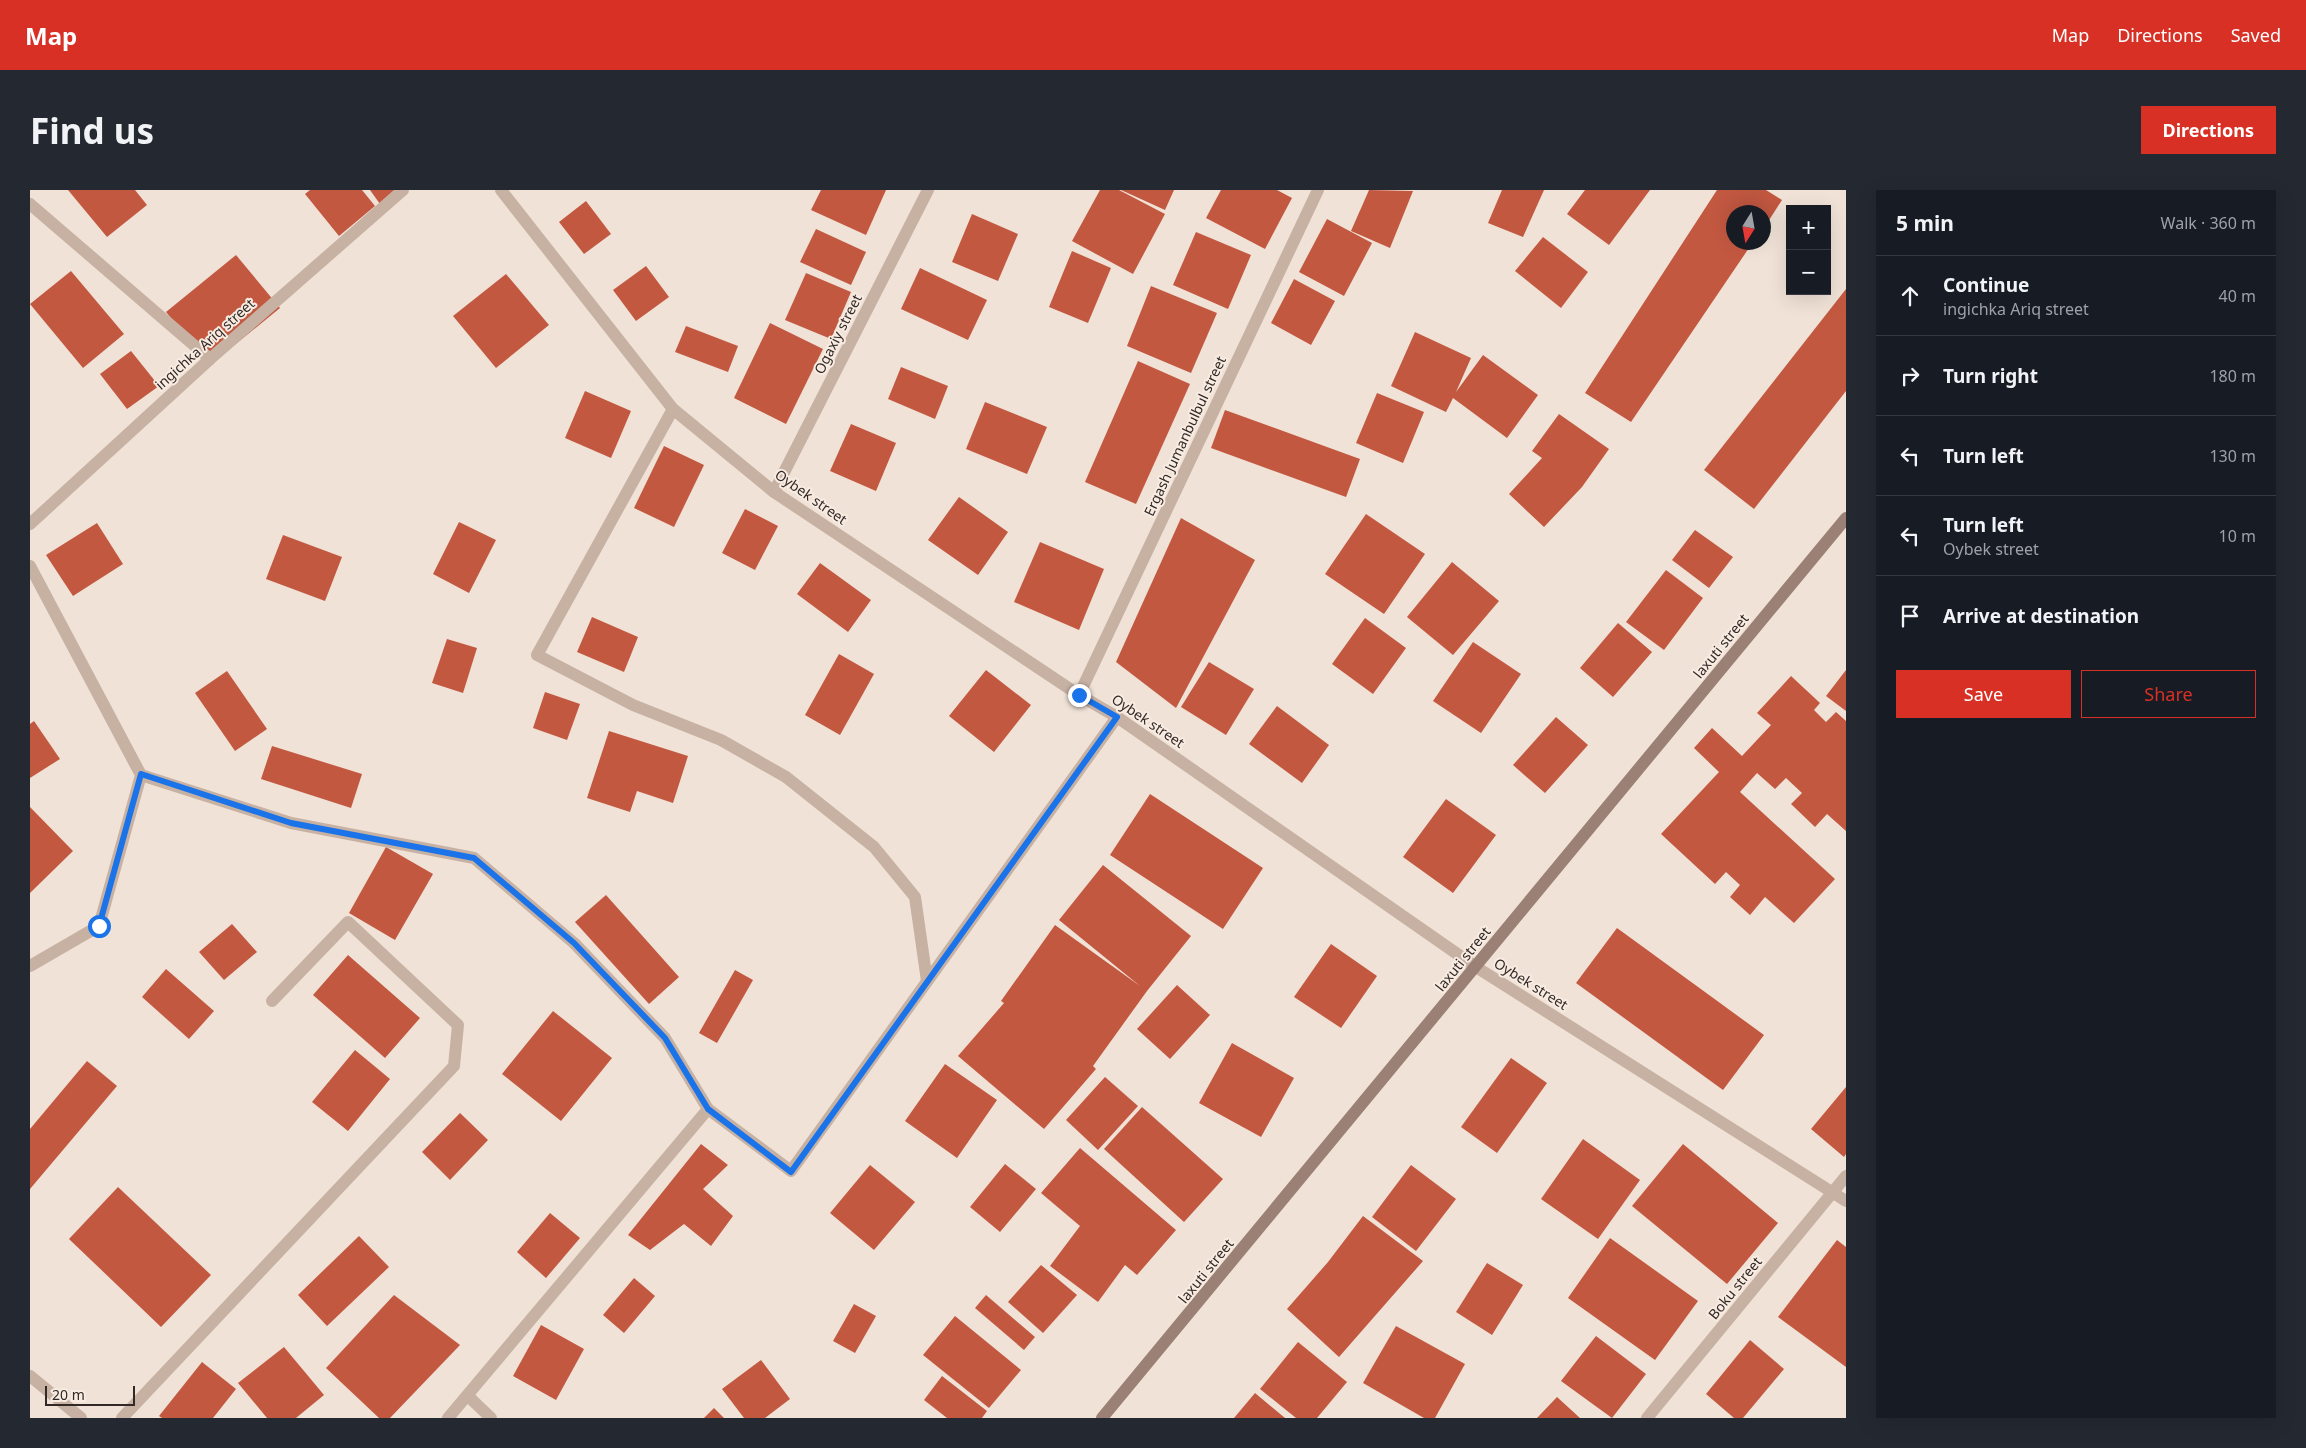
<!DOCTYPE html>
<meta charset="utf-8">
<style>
body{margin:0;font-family:"Noto Sans",sans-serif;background:#242831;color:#f1f3f6}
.controls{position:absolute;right:15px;top:15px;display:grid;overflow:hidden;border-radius:0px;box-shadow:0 5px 20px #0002}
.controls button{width:45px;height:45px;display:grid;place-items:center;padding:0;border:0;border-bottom:1px solid #363941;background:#171b24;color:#f1f3f6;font:25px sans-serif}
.compass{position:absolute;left:1696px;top:15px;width:45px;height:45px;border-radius:50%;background:#171b24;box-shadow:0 5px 20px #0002;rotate:191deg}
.scale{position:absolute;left:15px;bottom:12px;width:90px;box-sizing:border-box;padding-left:5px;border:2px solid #322825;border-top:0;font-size:14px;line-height:18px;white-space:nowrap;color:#322825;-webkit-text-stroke:4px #f8ece2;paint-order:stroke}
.stop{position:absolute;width:15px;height:15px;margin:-11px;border:4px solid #1a73e8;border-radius:50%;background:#fff}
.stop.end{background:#1a73e8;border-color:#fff;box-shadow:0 1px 5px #0008}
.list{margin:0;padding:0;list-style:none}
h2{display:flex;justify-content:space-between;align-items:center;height:65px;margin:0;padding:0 20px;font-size:21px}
h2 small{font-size:16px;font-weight:400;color:#9ea1a6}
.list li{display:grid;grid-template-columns:32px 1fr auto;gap:15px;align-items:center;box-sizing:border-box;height:80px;padding:0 20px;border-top:1px solid #363941}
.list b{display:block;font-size:19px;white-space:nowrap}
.list p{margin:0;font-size:16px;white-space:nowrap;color:#9ea1a6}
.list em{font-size:16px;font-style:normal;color:#9ea1a6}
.actions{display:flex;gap:10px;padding:15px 20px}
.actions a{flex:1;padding:11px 0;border:1px solid #d93025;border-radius:0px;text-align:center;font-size:18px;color:#d93025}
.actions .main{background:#d93025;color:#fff}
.icon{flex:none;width:28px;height:28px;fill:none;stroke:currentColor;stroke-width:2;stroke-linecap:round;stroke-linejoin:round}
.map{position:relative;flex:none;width:1816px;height:1228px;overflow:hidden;border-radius:0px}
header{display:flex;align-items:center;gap:30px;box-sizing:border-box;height:70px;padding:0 25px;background:#d93025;color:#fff}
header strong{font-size:24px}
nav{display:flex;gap:28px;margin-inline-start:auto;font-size:18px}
.intro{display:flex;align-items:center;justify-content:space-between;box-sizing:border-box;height:120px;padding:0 30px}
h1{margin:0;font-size:35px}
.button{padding:12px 22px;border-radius:0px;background:#d93025;color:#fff;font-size:18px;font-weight:700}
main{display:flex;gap:30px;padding:0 30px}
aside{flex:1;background:#171b24;border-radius:0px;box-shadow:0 5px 20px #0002}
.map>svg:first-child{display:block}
</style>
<header>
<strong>Map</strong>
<nav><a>Map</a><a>Directions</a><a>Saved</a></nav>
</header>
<div class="intro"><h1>Find us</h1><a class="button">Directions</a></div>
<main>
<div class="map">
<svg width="1816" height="1228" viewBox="0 0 1816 1228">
<rect width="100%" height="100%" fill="#f0e2d6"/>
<g fill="#c35841">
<polygon points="38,0 105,0 117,15 77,47"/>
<polygon points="280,0 332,0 345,16 309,46 275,4"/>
<polygon points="340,0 372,0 350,14"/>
<polygon points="791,0 856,0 836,45 781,20"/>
<polygon points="1070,0 1089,0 1135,24 1103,84 1042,51"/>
<polygon points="1091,0 1144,0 1135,20"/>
<polygon points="1191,0 1247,0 1262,8 1235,59 1176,28"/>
<polygon points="1339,0 1383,1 1360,58 1321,41"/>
<polygon points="1472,0 1514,0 1493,47 1458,33"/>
<polygon points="1555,0 1620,0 1579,55 1537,24"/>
<polygon points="1687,0 1736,0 1752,10 1734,38 1734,22 1704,22 1704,52 1723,52 1601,232 1555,203"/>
<polygon points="556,11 581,44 554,64 529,32"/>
<polygon points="942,24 988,44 968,91 922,72"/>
<polygon points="1297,29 1342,53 1314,106 1269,82"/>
<polygon points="786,39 836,62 821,95 770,72"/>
<polygon points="1166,42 1221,65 1198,119 1143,95"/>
<polygon points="1513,47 1558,82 1531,118 1485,81"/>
<polygon points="1042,61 1081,78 1058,133 1019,117"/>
<polygon points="206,65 250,118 180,175 136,122"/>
<polygon points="616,76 639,107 606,131 583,100"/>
<polygon points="890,78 957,110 938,150 871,119"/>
<polygon points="41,81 94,144 53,178 0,114"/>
<polygon points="776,83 821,102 801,149 755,130"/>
<polygon points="476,84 519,135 466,178 423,126"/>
<polygon points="1264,89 1305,111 1281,155 1241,133"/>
<polygon points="1121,96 1187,123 1161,183 1097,156"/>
<polygon points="1816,99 1816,201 1724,319 1674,280"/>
<polygon points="740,133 793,159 756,234 704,208"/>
<polygon points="656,136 708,156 698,182 645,162"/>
<polygon points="1385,142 1441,168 1426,202 1453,165 1508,205 1477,248 1423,208 1416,222 1361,196"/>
<polygon points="101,161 129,196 97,219 70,184"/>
<polygon points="1108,171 1160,194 1106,314 1055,292"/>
<polygon points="871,177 918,196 905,229 858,209"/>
<polygon points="555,201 601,221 581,268 535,248"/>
<polygon points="1347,203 1394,222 1373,273 1326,253"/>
<polygon points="955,212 1017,237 997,284 936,259"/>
<polygon points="1195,220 1330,269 1316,307 1181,258"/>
<polygon points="1529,224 1579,259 1552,297 1514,337 1479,304 1512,268 1502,261"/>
<polygon points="821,234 866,253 846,301 800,281"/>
<polygon points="634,256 674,275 644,337 604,318"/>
<polygon points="929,307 978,342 948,385 898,350"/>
<polygon points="715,319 748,336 725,380 692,363"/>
<polygon points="1336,324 1395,364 1354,424 1295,384"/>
<polygon points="1151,328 1225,370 1146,518 1086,472"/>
<polygon points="429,332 466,350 439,403 403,384"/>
<polygon points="67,333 93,374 43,406 16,365"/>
<polygon points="1665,340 1703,367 1679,398 1642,370"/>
<polygon points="253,345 312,367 295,411 236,389"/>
<polygon points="1010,352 1074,379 1049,440 984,412"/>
<polygon points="1422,372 1469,411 1423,465 1377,427"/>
<polygon points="790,373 841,410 818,442 767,404"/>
<polygon points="1636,380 1673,408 1634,460 1596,432"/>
<polygon points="562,427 608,447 594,482 547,462"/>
<polygon points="1335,428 1376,458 1343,504 1302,474"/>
<polygon points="1588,433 1622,462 1583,507 1550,478"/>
<polygon points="417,449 447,458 433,503 402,493"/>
<polygon points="1443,452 1491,484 1451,543 1403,511"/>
<polygon points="809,464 844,484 810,545 775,525"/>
<polygon points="1179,472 1224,499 1196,545 1151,517"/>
<polygon points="956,480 1001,515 964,562 919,526"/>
<polygon points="1816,480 1816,521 1796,506"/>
<polygon points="197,481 237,539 205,561 165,503"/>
<polygon points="1761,486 1790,513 1784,520 1796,532 1806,522 1816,531 1816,641 1797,624 1785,637 1761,614 1772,603 1756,588 1745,599 1727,583 1710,602 1805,689 1764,733 1735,707 1720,725 1700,707 1710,695 1696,682 1685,694 1631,644 1689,582 1664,558 1682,538 1712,566 1741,535 1727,523"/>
<polygon points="515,502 550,514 537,550 503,538"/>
<polygon points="1247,516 1299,555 1272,593 1219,554"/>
<polygon points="1526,527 1558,555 1515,603 1483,575"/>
<polygon points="4,531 30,569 0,588 0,534"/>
<polygon points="579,541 658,566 643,613 607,601 600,622 557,608"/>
<polygon points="242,556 332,584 321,618 231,589"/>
<polygon points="1120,604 1233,678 1193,739 1080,665"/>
<polygon points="1416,609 1466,645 1423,703 1373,667"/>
<polygon points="0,617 43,661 0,703"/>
<polygon points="356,657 403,684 365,750 319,723"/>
<polygon points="1073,675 1161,746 1117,801 1063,876 1066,879 1014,939 928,866 974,813 971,811 1025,735 1110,796 1029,730"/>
<polygon points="576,705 649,787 619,814 545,732"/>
<polygon points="202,734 227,762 194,790 169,762"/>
<polygon points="1587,738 1734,845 1693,900 1546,793"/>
<polygon points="1301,754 1347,786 1311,838 1264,807"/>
<polygon points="318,765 390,828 355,868 283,805"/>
<polygon points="136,779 184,821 159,849 112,807"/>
<polygon points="705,780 723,790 687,853 669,843"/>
<polygon points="1147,795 1180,825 1140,869 1107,839"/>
<polygon points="523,821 582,868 531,931 472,884"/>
<polygon points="1202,853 1264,888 1231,947 1169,913"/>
<polygon points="325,860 360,889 318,941 282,912"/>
<polygon points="1481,868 1517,893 1467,963 1431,937"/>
<polygon points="57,871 87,896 0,999 0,939"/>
<polygon points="915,874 967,910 927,968 875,931"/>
<polygon points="1075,887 1108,916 1068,960 1036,930"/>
<polygon points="1816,897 1816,964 1814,967 1781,939"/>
<polygon points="1112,917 1193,989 1154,1032 1074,959"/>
<polygon points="430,923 458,950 420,990 392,962"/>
<polygon points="1553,949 1610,990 1568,1049 1511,1009"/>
<polygon points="671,954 698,975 673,999 703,1026 681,1056 654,1034 620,1060 598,1045"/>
<polygon points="1653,954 1748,1033 1697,1094 1602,1016"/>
<polygon points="1050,958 1146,1040 1107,1085 1095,1075 1068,1112 1020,1076 1050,1036 1011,1003"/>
<polygon points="975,974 1006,999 970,1042 940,1017"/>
<polygon points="840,975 885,1012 844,1060 800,1023"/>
<polygon points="1381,975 1426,1009 1386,1061 1342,1027"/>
<polygon points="88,997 181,1085 131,1137 39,1049"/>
<polygon points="520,1023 550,1048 516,1088 487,1062"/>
<polygon points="1333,1026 1393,1071 1309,1167 1257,1119 1298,1072"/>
<polygon points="329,1046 359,1077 297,1136 268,1105"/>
<polygon points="1580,1048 1668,1111 1625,1170 1538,1108"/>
<polygon points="1807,1050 1816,1057 1816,1177 1748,1127"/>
<polygon points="1457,1073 1493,1095 1462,1145 1426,1122"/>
<polygon points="1011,1075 1047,1105 1013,1143 978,1112"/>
<polygon points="604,1088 625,1106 594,1143 573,1125"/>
<polygon points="364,1105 430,1155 360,1228 349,1228 296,1178"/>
<polygon points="956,1105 1005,1147 994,1160 945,1118"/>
<polygon points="824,1114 846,1126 825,1163 803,1151"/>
<polygon points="925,1126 991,1180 959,1218 893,1165"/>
<polygon points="511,1135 554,1159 526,1210 483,1186"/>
<polygon points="1366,1136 1435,1174 1405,1228 1394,1228 1333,1193"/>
<polygon points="1566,1146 1616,1184 1582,1228 1531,1191"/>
<polygon points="1720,1150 1754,1179 1713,1228 1704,1228 1676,1204"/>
<polygon points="1268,1152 1317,1192 1287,1228 1266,1228 1230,1199"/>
<polygon points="254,1157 294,1205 266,1228 237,1228 208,1193"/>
<polygon points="731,1170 760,1209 735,1228 714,1228 692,1199"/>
<polygon points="172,1172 206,1199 183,1228 132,1228 129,1226"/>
<polygon points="912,1186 957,1221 952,1228 917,1228 894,1210"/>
<polygon points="1225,1203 1255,1228 1204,1228"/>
<polygon points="1527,1207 1550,1228 1507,1228"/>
<polygon points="684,1218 694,1228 674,1228"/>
</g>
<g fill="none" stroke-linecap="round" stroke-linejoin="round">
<g stroke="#c7b1a3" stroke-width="12">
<polyline points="0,14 180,169"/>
<polyline points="643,219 507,465 603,515 691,550 756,587 844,657 885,707 897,791"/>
<polyline points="111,585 261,633 444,668 544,753 635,848 678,919"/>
<polyline points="438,1206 461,1228"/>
<polyline points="92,1228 424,876 428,835 318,732 242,811"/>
<polyline points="418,1228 678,919 761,981 1087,527"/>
</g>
<g stroke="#c7b1a3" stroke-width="12">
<polyline points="471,0 643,219 744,302 1049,505 1087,527 1446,777 1816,1011"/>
<polyline points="744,302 898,0"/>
<polyline points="0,334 180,169 373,0"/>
<polyline points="0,376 111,585 69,736 0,776"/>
<polyline points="1049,505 1288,0"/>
<polyline points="0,1186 51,1228"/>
<polyline points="1617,1228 1816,986"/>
</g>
<polyline stroke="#9a8075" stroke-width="12" points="1072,1228 1816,328"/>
</g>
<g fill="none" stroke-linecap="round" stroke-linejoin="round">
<polyline stroke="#1a73e8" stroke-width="6" points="69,736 111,584 261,633 444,668 544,753 635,848 678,919 761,982 1087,527 1049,505"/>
</g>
<g text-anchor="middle" stroke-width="4" stroke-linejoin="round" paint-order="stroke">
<g font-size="14" fill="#322825" stroke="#f8ece2">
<text transform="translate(808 144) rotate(-63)" y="5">Ogaxiy street</text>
<text transform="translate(175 154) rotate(-42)" y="5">ingichka Ariq street</text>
<text transform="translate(1155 246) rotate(-65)" y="5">Ergash Jumanbulbul street</text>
<text transform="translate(781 307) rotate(35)" y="5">Oybek street</text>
<text transform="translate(1691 456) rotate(-51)" y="5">laxuti street</text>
<text transform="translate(1118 531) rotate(34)" y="5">Oybek street</text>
<text transform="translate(1433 769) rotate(-51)" y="5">laxuti street</text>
<text transform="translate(1501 794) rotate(32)" y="5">Oybek street</text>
<text transform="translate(1176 1081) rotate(-51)" y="5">laxuti street</text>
<text transform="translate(1705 1098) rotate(-51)" y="5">Boku street</text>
</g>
</g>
</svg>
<div class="controls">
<button>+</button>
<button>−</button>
</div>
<svg class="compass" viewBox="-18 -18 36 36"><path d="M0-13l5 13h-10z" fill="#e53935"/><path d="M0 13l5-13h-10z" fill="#9ea1a6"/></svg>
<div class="scale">20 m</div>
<div class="stop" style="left:69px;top:736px"></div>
<div class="stop end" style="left:1049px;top:505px"></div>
</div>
<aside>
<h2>5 min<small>Walk · 360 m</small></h2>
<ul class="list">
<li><svg class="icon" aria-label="ahead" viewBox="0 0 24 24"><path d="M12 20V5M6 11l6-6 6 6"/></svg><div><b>Continue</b><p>ingichka Ariq street</p></div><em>40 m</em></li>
<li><svg class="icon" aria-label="right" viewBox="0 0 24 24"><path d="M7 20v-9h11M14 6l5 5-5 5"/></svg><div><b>Turn right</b></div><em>180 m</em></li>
<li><svg class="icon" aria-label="left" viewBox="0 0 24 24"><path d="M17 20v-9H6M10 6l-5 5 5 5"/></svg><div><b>Turn left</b></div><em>130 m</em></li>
<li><svg class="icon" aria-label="left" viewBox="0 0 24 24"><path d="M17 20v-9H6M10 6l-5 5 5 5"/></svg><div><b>Turn left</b><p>Oybek street</p></div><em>10 m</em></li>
<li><svg class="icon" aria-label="arrive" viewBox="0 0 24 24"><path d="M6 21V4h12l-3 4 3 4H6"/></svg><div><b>Arrive at destination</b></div></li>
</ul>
<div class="actions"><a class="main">Save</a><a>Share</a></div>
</aside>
</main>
